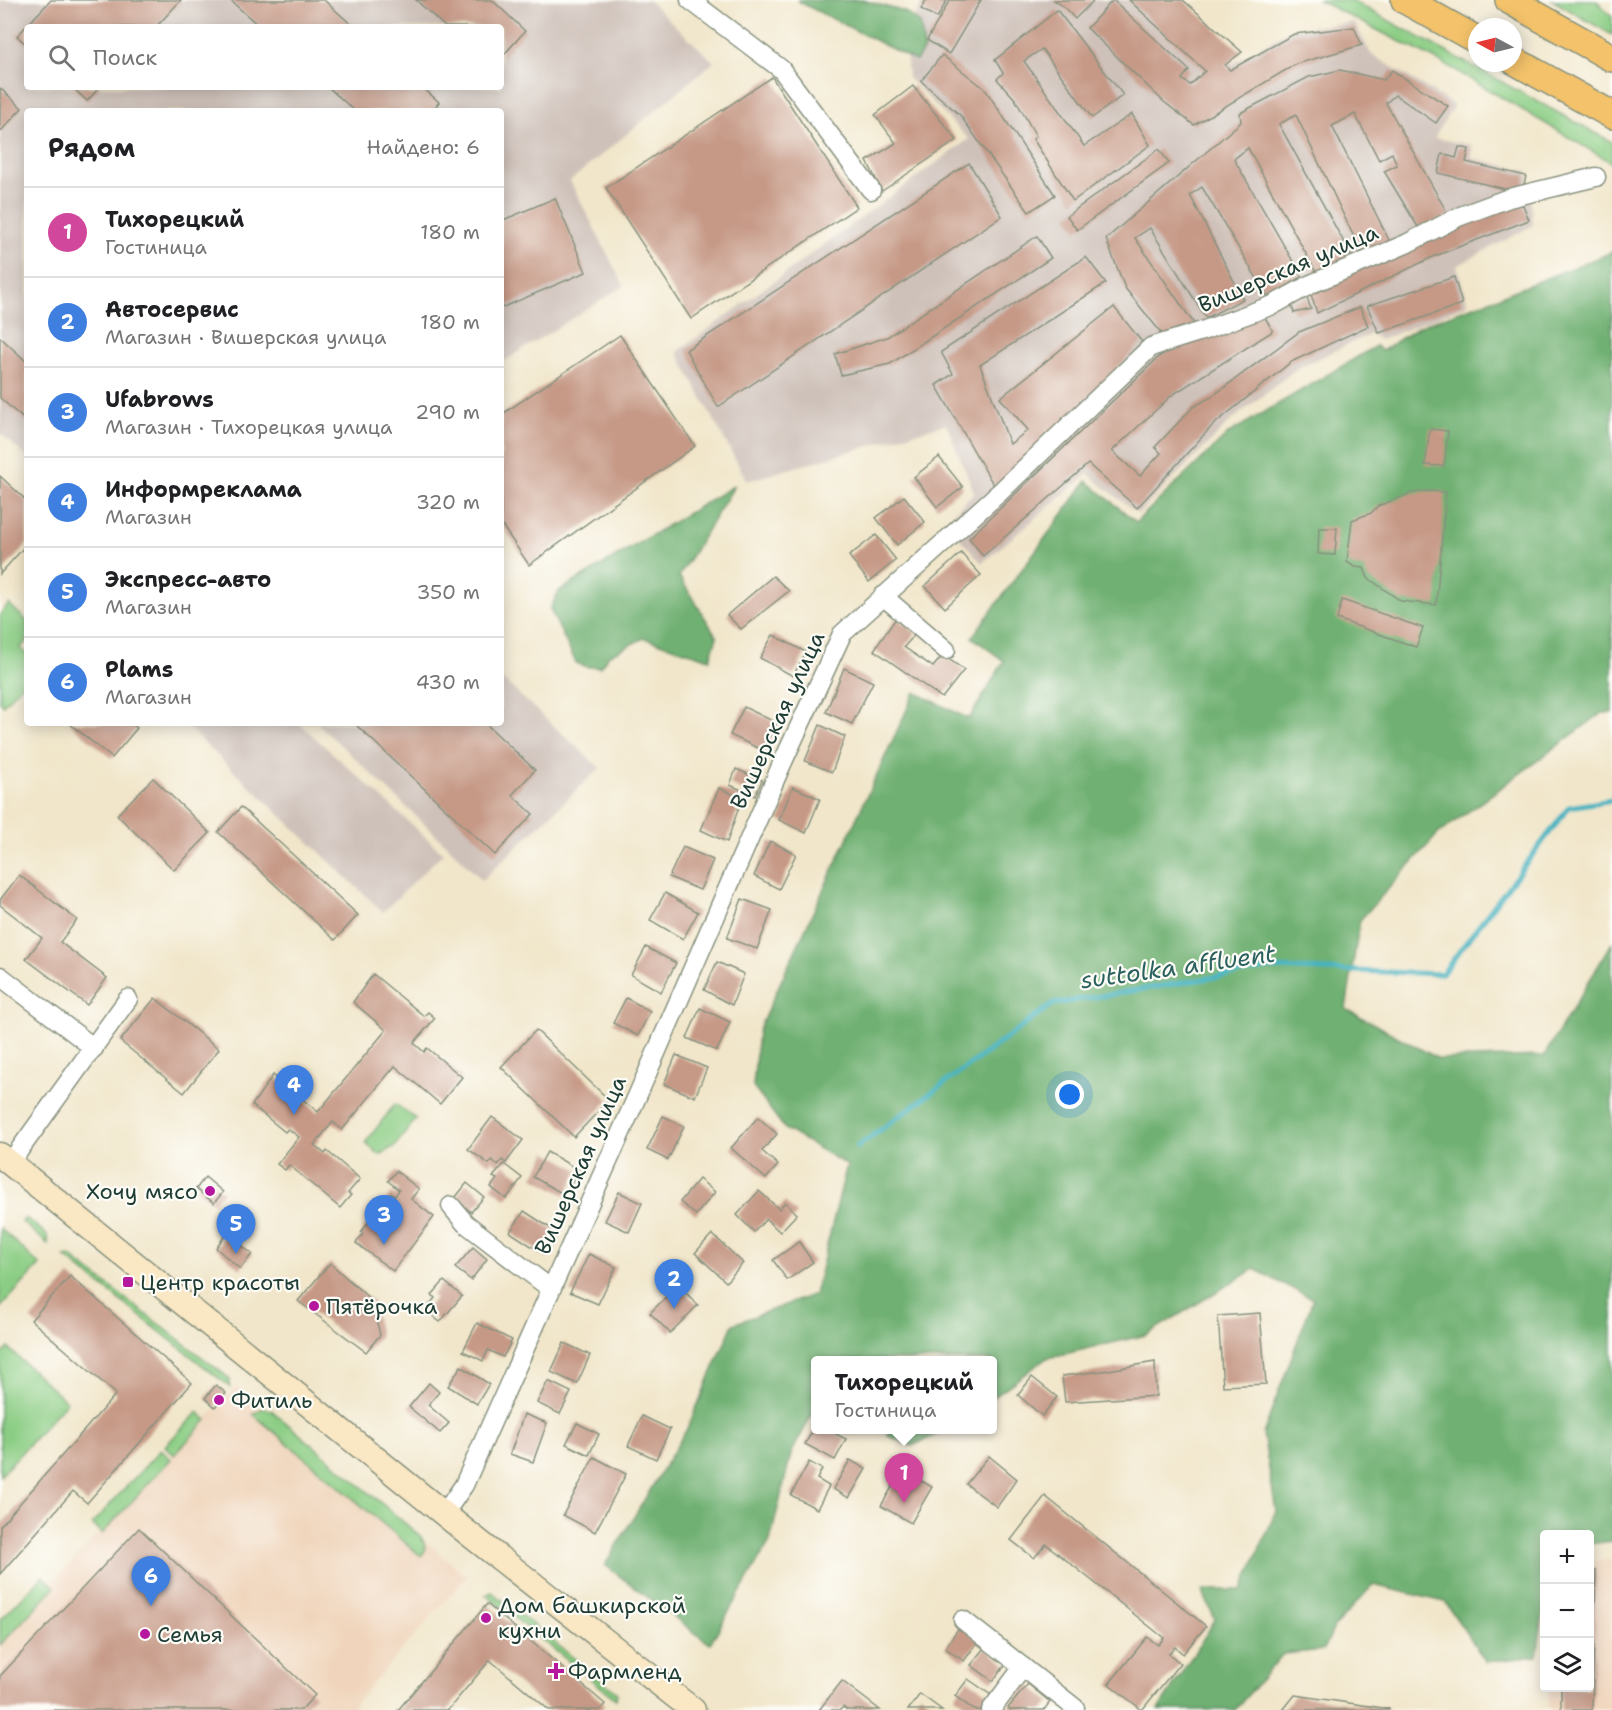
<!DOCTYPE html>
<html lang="ru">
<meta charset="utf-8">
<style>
body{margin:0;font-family:"Shantell Sans",sans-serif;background:#f6f6f6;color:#202124}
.controls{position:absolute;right:18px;bottom:18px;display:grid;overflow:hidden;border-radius:6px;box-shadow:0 3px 15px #0003}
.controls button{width:54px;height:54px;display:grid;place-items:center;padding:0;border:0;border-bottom:2px solid #e0e0e0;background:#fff;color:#202124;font:30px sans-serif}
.compass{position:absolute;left:1468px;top:18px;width:54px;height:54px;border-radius:50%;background:#fff;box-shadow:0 3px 15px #0003;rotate:277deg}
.you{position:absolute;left:1070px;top:1095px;width:21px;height:21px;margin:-15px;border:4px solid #fff;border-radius:50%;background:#1a73e8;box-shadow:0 0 0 9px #1a73e833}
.badge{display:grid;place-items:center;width:39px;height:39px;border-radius:50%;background:#0b8043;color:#fff;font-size:20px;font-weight:700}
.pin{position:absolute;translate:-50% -50px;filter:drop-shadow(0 2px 3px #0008)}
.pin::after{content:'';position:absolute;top:32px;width:21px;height:18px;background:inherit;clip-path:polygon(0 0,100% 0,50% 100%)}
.popup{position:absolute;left:811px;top:1356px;width:186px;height:78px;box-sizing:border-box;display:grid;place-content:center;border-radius:6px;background:#fff;filter:drop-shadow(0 2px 4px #0005);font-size:20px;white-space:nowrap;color:#757577}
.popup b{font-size:22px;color:#202124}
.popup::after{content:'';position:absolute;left:50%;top:100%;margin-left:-12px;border:12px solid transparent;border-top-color:#fff}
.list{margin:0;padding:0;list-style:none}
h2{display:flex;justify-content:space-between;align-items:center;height:78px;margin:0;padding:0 24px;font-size:26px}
h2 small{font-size:20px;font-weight:400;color:#757577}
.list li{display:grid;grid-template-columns:39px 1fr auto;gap:18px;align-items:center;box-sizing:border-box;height:90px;padding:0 24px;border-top:2px solid #e0e0e0}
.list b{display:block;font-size:22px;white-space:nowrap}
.list p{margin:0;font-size:20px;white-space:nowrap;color:#757577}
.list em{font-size:20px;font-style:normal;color:#757577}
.icon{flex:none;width:33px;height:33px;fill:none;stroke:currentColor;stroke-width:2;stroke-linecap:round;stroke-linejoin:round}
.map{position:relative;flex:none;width:1612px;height:1710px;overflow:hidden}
.search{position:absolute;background:#fff;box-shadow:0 3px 15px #0003;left:24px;top:24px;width:480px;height:66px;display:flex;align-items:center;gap:15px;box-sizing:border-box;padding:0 21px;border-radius:6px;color:#757577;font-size:22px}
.panel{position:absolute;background:#fff;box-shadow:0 3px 15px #0003;left:24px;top:108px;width:480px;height:618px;border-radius:6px}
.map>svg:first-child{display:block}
</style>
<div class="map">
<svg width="1612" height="1710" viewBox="0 0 1612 1710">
<rect width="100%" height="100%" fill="#fdfcf7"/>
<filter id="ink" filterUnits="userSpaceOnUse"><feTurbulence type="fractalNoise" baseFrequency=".0167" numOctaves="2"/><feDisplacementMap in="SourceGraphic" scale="12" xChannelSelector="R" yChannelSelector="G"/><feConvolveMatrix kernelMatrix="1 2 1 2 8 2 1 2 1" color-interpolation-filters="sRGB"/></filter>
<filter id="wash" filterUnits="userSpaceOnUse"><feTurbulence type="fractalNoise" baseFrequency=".008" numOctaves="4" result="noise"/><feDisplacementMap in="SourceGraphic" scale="24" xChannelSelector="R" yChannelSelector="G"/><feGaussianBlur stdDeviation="1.35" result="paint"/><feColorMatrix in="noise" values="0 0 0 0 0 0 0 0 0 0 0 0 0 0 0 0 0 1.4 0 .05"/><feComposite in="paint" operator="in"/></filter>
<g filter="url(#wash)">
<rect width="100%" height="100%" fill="#f1e6ca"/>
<g fill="#f0d5bc">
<polygon points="236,1387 467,1576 349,1710 0,1710 0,1638"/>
<polygon points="1612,1560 1612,1710 1548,1710 1549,1688 1590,1688 1590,1561"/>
</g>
<g fill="#cec1b9" fill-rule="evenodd">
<path d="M0,0H648L714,62L570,181L624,286L501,363V111H27V457L0,433ZM27,27H501V87H27Z"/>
<polygon points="923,0 1188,0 1184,8 1232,64 1290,30 1354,22 1371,54 1454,105 1434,138 1472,145 1472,158 1528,171 1533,225 1457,266 1468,304 1380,340 1371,334 1297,368 1232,420 1138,514 1088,474 982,563 945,522 974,492 946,424 747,481 677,352 969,139 908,78 905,36"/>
<polygon points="501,678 600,768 482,880 450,848 317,723 501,723"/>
<polygon points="183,723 299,723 443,853 383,912"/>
</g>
<g fill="#8bcd84" stroke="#55855c" stroke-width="1.5">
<polygon points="1318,0 1351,0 1612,142 1612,163 1450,67"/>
<polygon points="1552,0 1592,0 1598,2 1612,17 1612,35"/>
<polygon points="9,604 27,621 27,641 20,648 27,654 27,679 3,705 0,702 0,614"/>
<polygon points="395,1104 416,1119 395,1146 380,1155 365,1143"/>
<polygon points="26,1218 47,1235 48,1244 22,1222"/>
<polygon points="0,1228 40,1265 0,1308"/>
<polygon points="70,1256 224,1374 230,1380 230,1387 65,1257"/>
<polygon points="8,1348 67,1402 0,1476 0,1357"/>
<path d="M263,1408L271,1410L420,1536C426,1544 428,1548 421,1556L253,1414Z"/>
<polygon points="198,1412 207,1420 174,1455 165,1446"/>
<polygon points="161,1449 171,1459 102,1534 92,1524"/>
<polygon points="43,1576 55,1587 0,1645 0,1620"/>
<polygon points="492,1592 617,1693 616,1699 486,1595"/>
</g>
<g fill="#70b072" stroke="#487653" stroke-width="1.5">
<polygon points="798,0 863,0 905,12 920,23 924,49 916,61 801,3"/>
<polygon points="1612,252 1612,713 1602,713 1438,834 1360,920 1346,1009 1439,1059 1544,1056 1612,943 1612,1541 1590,1544 1590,1534 1544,1534 1544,1609 1537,1656 1486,1662 1445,1602 1373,1585 1334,1627 1324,1650 1283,1654 1235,1710 1158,1710 1215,1620 1202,1590 1242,1590 1276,1511 1263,1434 1313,1299 1254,1269 1146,1335 1047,1358 993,1397 992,1360 816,1360 815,1409 791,1454 770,1541 710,1644 605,1565 687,1429 733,1324 815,1294 847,1165 785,1129 753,1087 758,1031 915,692 969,719 1004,661 972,637 1087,481 1136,522 1229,433 1376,346 1382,351 1420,326 1501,296"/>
<polygon points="735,485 679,576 717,637 710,659 644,638 609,655 600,667 587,667 576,663 550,609 559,591"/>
<polygon points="888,1430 946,1430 912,1446 888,1436"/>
</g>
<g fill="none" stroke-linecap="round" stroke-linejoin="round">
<polyline stroke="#45b3c1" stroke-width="5" points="857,1147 1053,1004 1270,968 1442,974 1569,807 1612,800"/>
</g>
<g id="blocks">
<g fill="#c69986">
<polygon points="51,0 181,0 156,27 27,27 27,45 17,36"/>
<polygon points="230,0 324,0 354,27 260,27"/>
<polygon points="416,0 492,0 525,31 501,58 501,27 445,27"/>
<polygon points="926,0 947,0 937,18 921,9"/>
<polygon points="950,0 981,0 949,54 927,40"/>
<polygon points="1054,0 1094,0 1075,19 1064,7"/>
<polygon points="1113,0 1189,70 1182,79 1190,85 1205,71 1129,0 1183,0 1242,52 1225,65 1230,70 1294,34 1354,27 1362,45 1296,64 1194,125 1164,102 1087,28"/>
<polygon points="1057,10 1123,95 1092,118 1042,49 1024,61 1084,146 1132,114 1150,145 1073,201 1033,139 1036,136 1015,99 997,79 1003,73 995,60"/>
<polygon points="942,55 985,89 1055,195 1029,212 960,115 921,81"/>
<polygon points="1340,70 1384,80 1392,70 1448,106 1436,123 1395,95 1386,103 1449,216 1418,227 1384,171 1397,165 1392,153 1379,160 1355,114 1332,126 1392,246 1364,258 1296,115 1279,124 1353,259 1317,274 1248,148 1234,159 1302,277 1268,297 1202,187 1190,195 1243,299 1206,318 1150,228 1135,238 1195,325 1167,340 1125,288 1106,239 1241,122 1240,113 1309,77"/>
<polygon points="772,77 857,207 691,319 606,188"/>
<polygon points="913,86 957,140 882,191 867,161 896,143 875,115"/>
<polygon points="72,87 100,87 87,101"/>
<polygon points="328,87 422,87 439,102 432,111 355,111"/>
<polygon points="0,88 22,108 0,132"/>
<polygon points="1459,147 1469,149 1466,162 1526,176 1522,193 1438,173 1442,154 1456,158"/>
<polygon points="1159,149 1169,163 1077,230 1067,216"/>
<polygon points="969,163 1002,216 718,407 686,350"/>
<polygon points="555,198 586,272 501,308 501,221"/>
<polygon points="1523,205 1529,220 1435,256 1317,313 1310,292 1492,208"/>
<polygon points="1037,236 1051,258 890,364 841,375 835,354 887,337"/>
<polygon points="1086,257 1106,283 980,365 1010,444 1028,430 1000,398 1114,307 1142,342 997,491 936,385 953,374 941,352"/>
<polygon points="1454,277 1462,304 1379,333 1367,306"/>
<polygon points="1307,298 1311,309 1294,313 1291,303"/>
<polygon points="1360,307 1368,326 1291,362 1212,426 1137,508 1088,464 983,556 969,538 1161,355 1263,314 1273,331 1172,395 1112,451 1140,476 1161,453 1155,447 1193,407 1211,397 1299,332"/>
<polygon points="620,335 695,446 529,565 501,524 501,415"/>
<polygon points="0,337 27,362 27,422 0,398"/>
<polygon points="1430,429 1448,431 1444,466 1425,465"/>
<polygon points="939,457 963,487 937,507 914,477"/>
<polygon points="0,476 27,501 27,544 0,574"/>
<polygon points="1429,491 1446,492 1436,605 1401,601 1368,578 1364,568 1355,567 1347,562 1352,520 1371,513 1378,506 1412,493"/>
<polygon points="904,496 925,522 897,545 876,518"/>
<polygon points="1319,528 1337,528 1335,555 1318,554"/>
<polygon points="876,535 896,560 869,582 849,556"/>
<polygon points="961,553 981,575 945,608 925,586"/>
<polygon points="773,576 789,591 741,629 727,615"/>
<polygon points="1342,600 1423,628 1416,647 1337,619"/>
<polygon points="896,618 916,633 904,647 933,667 943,655 964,670 942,698 874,650"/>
<polygon points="773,635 806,652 793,676 760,658"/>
<polygon points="844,668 873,682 852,724 826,712"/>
<polygon points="744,707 777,723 764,751 730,735"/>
<polygon points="69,723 131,723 137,728 112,758"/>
<polygon points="354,723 485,723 535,770 512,795 533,814 495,855"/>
<polygon points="820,725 845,737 832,772 805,761"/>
<polygon points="736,769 762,780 755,796 730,785"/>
<polygon points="153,778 210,833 174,870 117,815"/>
<polygon points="793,787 820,799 806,833 779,820"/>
<polygon points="719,788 742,798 727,842 701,830"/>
<polygon points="241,807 358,915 335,940 218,832"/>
<polygon points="770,841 796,854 779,889 754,876"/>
<polygon points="683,847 713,860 700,890 669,877"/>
<polygon points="19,875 77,920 60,942 107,978 87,1005 26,959 42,938 0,905 0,900"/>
<polygon points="665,893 698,912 683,939 650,920"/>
<polygon points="742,899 772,910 757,949 727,938"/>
<polygon points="646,947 676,963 661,992 631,975"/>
<polygon points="717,962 744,974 732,1005 704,990"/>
<polygon points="373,974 424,1016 428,1012 435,1018 414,1043 424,1052 427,1048 462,1077 440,1104 395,1066 342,1130 333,1122 314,1145 325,1154 327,1151 360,1179 348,1193 351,1195 340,1208 289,1165 285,1170 277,1164 299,1137 288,1129 285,1132 252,1105 273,1075 318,1112 386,1030 353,1002"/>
<polygon points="155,998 219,1049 184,1093 120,1041"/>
<polygon points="626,998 650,1011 638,1036 613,1023"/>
<polygon points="700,1008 730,1022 717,1051 687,1038"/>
<polygon points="536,1030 609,1100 574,1137 501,1067"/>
<polygon points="676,1055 707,1068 695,1097 664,1084"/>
<polygon points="663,1116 684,1126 668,1160 647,1150"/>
<polygon points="492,1117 523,1140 506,1163 502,1160 498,1165 492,1160 489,1164 468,1149"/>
<polygon points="758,1117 777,1134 762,1151 778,1165 766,1179 731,1148"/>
<polygon points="547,1152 579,1170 565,1195 533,1177"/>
<polygon points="504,1164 522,1178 506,1199 491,1187 497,1179 493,1177"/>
<polygon points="396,1171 419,1189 411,1199 434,1217 393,1271 356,1243 363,1234 361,1232 391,1193 395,1196 399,1190 388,1181"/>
<polygon points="205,1177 223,1192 214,1203 196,1189"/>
<polygon points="699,1179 715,1192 696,1215 680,1202"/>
<polygon points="467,1183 484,1197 471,1212 455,1198"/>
<polygon points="759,1191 779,1209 785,1202 797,1214 780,1232 766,1219 754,1232 737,1215"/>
<polygon points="619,1192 642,1203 629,1232 605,1221"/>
<polygon points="524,1211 558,1233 545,1255 510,1232"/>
<polygon points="227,1233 252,1254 240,1269 216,1248"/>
<polygon points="712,1234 743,1263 726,1282 695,1253"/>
<polygon points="799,1242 813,1262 787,1280 773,1260"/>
<polygon points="473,1247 487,1259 471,1280 455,1268"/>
<polygon points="589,1254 616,1267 598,1304 570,1292"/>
<polygon points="330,1263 372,1301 380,1335 366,1352 298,1301"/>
<polygon points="70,1276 192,1383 87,1503 73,1491 0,1574 0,1526 116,1394 31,1320"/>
<polygon points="444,1281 462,1296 440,1322 425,1310 435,1298 432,1295"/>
<polygon points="678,1285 698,1305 670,1333 650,1313"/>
<polygon points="1260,1313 1266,1384 1223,1386 1218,1316"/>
<polygon points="477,1323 512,1340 503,1357 488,1350 483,1361 463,1351"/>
<polygon points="564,1343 590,1355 577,1384 551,1372"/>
<polygon points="1155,1362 1156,1396 1065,1402 1062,1376 1103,1371"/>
<polygon points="461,1366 489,1384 477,1404 448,1386"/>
<polygon points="1032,1377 1057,1397 1042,1416 1018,1395"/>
<polygon points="548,1381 571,1392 560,1414 537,1403"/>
<polygon points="429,1383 439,1392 428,1405 449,1423 440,1433 409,1407"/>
<polygon points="216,1385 226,1393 215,1407 205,1398"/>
<polygon points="524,1414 547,1423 533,1462 510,1454"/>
<polygon points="642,1416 670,1429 656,1459 628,1446"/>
<polygon points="577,1423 599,1434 589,1455 566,1444"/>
<polygon points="816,1425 816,1430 828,1430 846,1439 835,1460 805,1444"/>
<polygon points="989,1456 1017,1479 997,1507 966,1484"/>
<polygon points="594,1457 626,1474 595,1532 563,1515"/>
<polygon points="850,1460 866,1469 849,1498 833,1489"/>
<polygon points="809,1462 822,1469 817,1479 829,1486 817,1509 791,1495"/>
<polygon points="902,1470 932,1487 911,1523 881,1506"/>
<polygon points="1045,1496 1206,1626 1183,1654 1175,1647 1169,1654 1180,1663 1142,1710 1109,1684 1147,1637 1158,1645 1164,1638 1046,1544 1034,1558 1011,1540"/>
<polygon points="139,1528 315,1695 301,1710 0,1710 0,1676"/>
<polygon points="1590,1569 1596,1570 1592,1710 1561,1710 1561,1688 1590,1688"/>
<polygon points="487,1604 605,1704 600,1710 549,1710 490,1660 448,1710 398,1710"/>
<polygon points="960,1626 979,1640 964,1661 945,1648"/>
<polygon points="985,1648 1006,1664 993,1681 971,1665"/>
<polygon points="968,1679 991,1695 981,1710 974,1710 955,1696"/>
<polygon points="842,1681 855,1691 880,1710 847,1710 843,1707 840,1710 819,1710"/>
<polygon points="1028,1684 1050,1702 1044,1710 1010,1710 1008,1708"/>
<polygon points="920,1694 942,1710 908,1710"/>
<polygon points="1295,1695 1389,1709 1389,1710 1283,1710"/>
</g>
</g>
</g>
<g filter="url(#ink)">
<use href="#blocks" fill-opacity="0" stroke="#88927f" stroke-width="1.5"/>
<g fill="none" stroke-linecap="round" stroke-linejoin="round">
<g stroke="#88927f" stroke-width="21">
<g id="minor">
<polyline points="690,0 781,69 871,190"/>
<polyline points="883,596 946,650"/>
<polyline points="0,976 94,1048"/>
<polyline points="10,1163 128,999"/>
<polyline points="451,1206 465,1223 551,1289"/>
<polyline points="444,1514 464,1485 639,1092 781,766 842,634 1001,491 1151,347 1202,331 1273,305 1311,284 1406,244 1458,217 1509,198 1596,177"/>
<polyline points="963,1620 1075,1708"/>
<polyline points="991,1710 1023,1667"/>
</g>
</g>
<g stroke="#88927f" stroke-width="27">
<polyline id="secondary" points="0,1155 464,1530 693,1710"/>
</g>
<g stroke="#88927f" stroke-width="30">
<g id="primary">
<polyline points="1405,0 1477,40"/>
<polyline points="1509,0 1612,58"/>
<polyline points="1513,60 1612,115"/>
</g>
</g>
<use href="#minor" stroke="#fff" stroke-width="18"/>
<use href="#secondary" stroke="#fae7c3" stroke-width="24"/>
<use href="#primary" stroke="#f3c26a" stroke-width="27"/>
</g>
</g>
<g fill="#b5179e" stroke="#fdfcf7" stroke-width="2">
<circle cx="210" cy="1191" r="6"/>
<rect x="122" y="1276" width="12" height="12" rx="3"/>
<circle cx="314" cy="1306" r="6"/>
<circle cx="219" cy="1400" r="6"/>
<circle cx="486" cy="1618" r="6"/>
<circle cx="145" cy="1634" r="6"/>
<path d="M553 1662h6v6h6v6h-6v6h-6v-6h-6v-6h6z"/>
</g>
<g text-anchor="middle" stroke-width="4.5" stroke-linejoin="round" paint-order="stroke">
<g font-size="22" fill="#1f3d34" stroke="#fdfcf7">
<text transform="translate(1288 268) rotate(-23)" y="8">Вишерская улица</text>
<text transform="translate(777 720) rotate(-65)" y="8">Вишерская улица</text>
<text transform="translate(580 1165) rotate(-66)" y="8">Вишерская улица</text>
</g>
<g font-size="22" fill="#1f3d34" stroke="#fdfcf7" text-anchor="start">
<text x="198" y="1199" text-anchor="end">Хочу мясо</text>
<text x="140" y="1290">Центр красоты</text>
<text x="326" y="1314">Пятёрочка</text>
<text x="231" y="1408">Фитиль</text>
<text x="498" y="1613">Дом башкирской<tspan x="498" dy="25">кухни</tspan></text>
<text x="157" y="1642">Семья</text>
<text x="568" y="1679">Фармленд</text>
</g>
<g font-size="24" font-style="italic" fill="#2a605e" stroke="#fdfcf7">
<text transform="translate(1178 967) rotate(-8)" y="8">suttolka affluent</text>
</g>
</g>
</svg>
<div class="controls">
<button>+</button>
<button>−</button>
<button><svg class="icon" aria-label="layers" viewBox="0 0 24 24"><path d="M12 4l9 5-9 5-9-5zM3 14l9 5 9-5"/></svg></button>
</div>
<svg class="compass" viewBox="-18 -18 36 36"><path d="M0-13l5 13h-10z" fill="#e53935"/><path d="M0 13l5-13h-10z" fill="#757577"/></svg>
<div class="you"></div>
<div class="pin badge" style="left:904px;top:1503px;background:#d1479c">1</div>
<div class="popup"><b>Тихорецкий</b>Гостиница</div>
<div class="pin badge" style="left:674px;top:1309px;background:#3f7fe0">2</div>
<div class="pin badge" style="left:384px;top:1245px;background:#3f7fe0">3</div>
<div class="pin badge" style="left:294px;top:1115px;background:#3f7fe0">4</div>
<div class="pin badge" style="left:236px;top:1254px;background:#3f7fe0">5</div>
<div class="pin badge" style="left:151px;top:1606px;background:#3f7fe0">6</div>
<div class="search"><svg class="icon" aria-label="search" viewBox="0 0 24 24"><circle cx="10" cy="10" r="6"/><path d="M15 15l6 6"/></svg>Поиск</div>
<section class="panel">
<h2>Рядом<small>Найдено: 6</small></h2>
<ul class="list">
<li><span class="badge" style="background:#d1479c">1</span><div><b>Тихорецкий</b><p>Гостиница</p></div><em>180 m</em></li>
<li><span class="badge" style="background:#3f7fe0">2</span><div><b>Автосервис</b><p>Магазин · Вишерская улица</p></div><em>180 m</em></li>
<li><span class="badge" style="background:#3f7fe0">3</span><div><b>Ufabrows</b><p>Магазин · Тихорецкая улица</p></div><em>290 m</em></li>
<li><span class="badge" style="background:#3f7fe0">4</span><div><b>Информреклама</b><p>Магазин</p></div><em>320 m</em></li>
<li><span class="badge" style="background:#3f7fe0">5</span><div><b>Экспресс-авто</b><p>Магазин</p></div><em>350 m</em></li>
<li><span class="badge" style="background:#3f7fe0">6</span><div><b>Plams</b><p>Магазин</p></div><em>430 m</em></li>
</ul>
</section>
</div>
